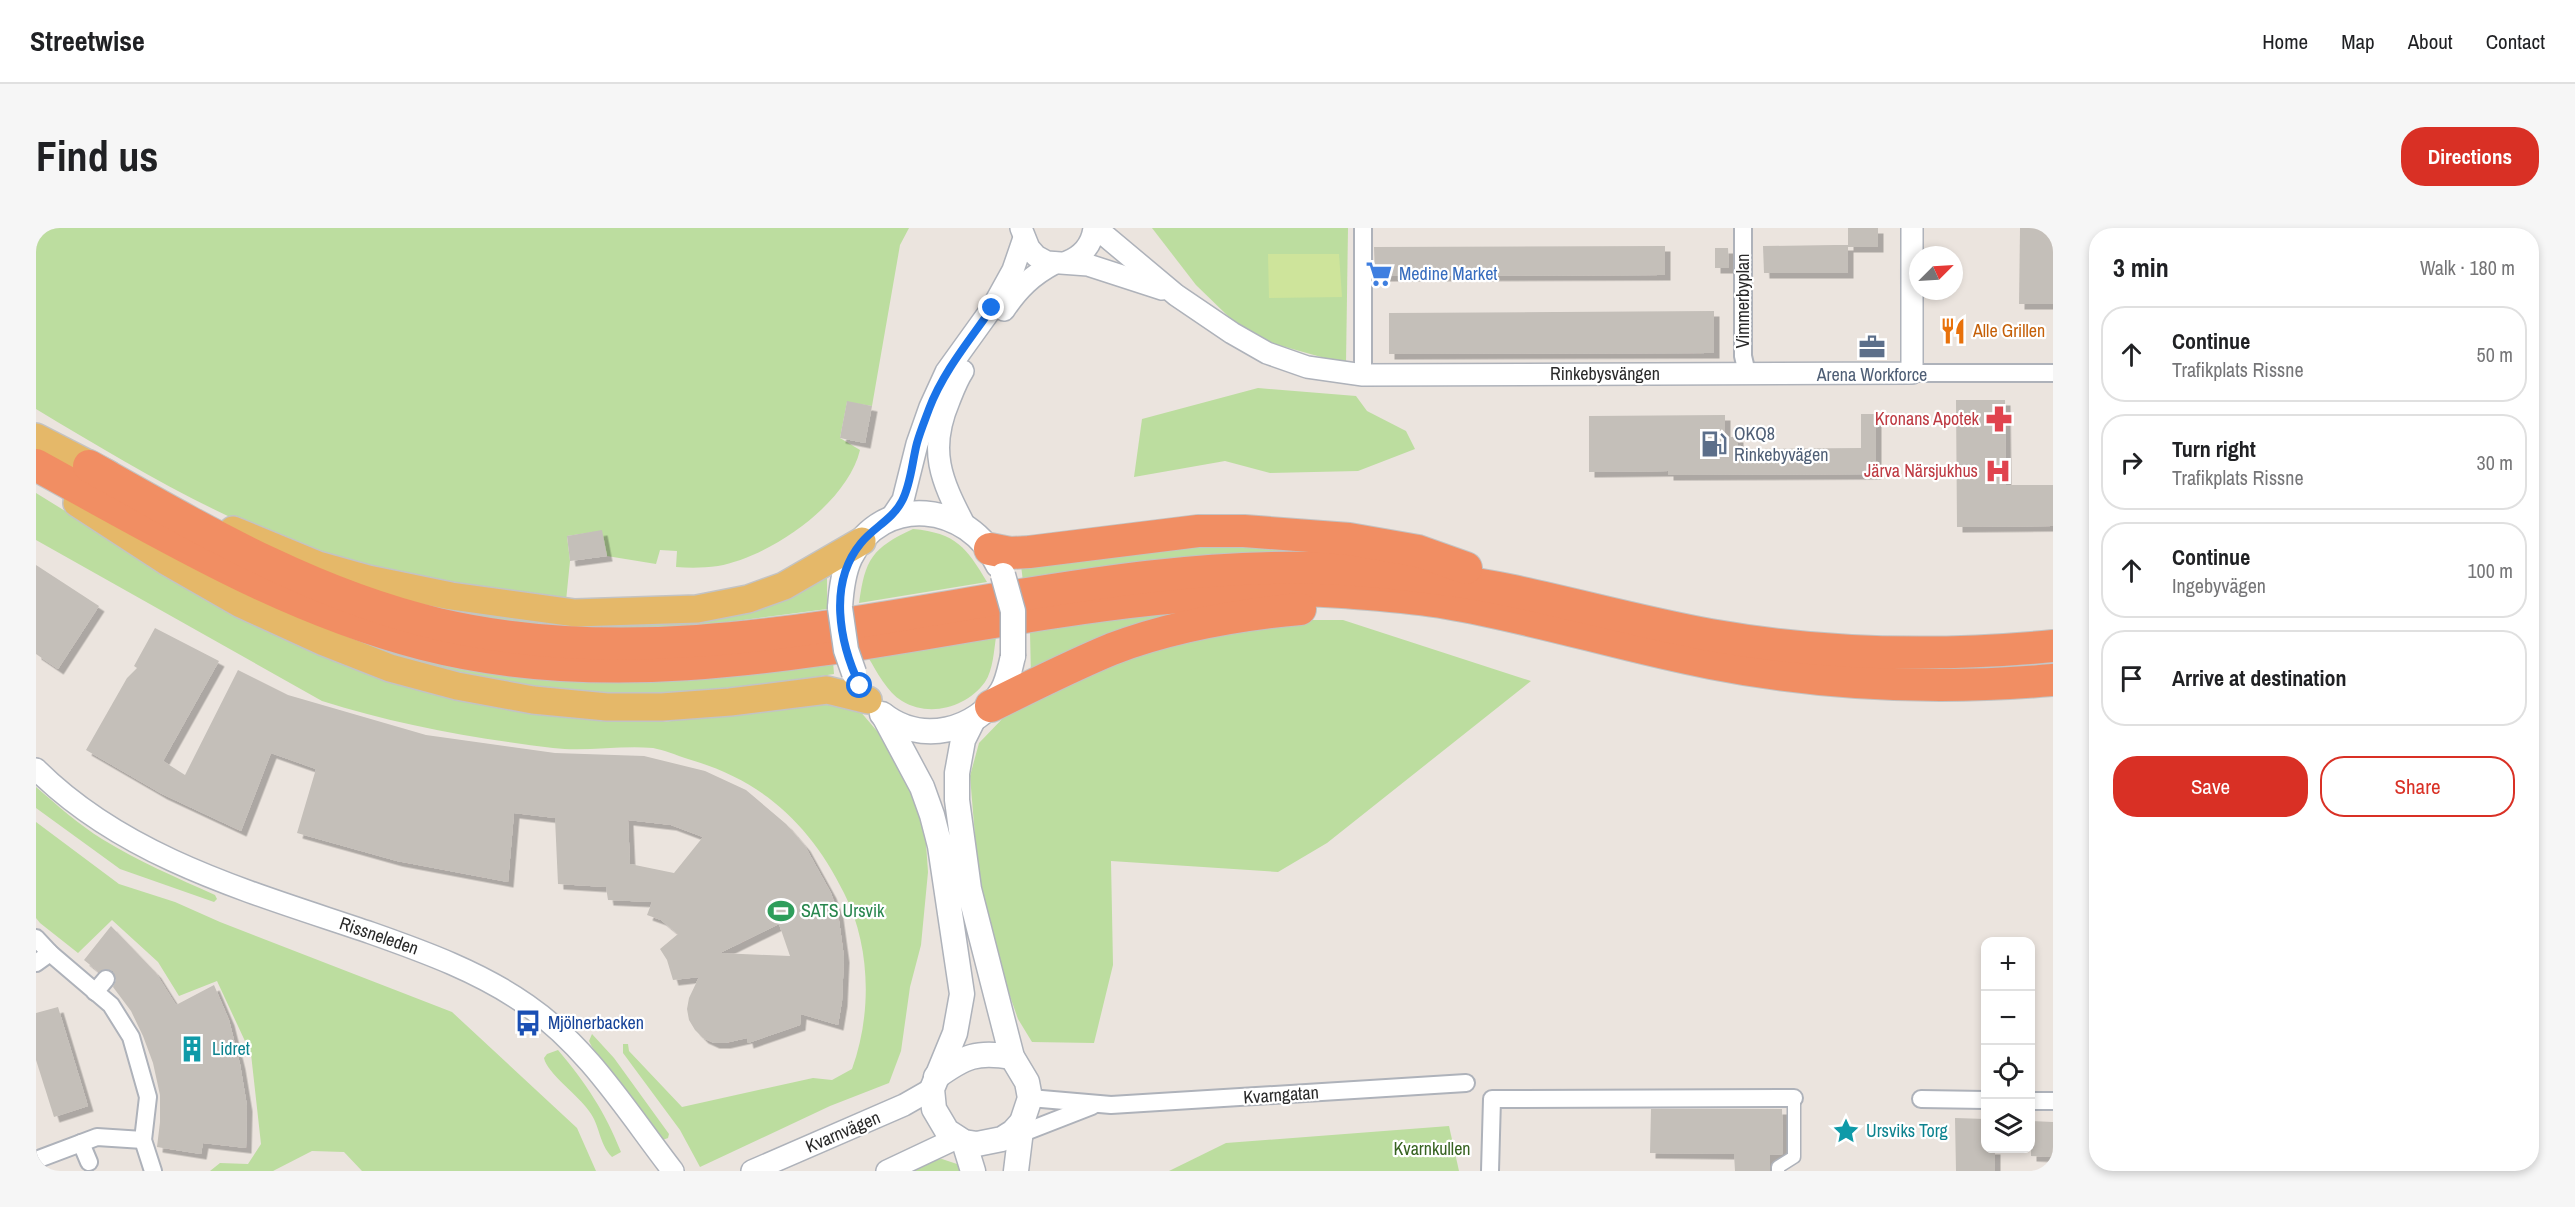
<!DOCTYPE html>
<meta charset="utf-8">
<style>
body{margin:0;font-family:"Archivo Narrow",sans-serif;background:#f6f6f6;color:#202124}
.controls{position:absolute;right:18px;bottom:18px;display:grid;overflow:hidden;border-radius:12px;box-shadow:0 3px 9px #0003}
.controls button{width:54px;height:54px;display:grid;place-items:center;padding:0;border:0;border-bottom:2px solid #e0e0e0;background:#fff;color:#202124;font:30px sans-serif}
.compass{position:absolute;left:1873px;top:18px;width:54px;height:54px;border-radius:50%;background:#fff;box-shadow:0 3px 9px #0003;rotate:66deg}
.stop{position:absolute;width:18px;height:18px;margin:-14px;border:4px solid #1a73e8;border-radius:50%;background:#fff}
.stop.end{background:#1a73e8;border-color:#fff;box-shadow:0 2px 6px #0008}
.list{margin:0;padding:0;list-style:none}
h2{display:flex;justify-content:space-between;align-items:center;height:78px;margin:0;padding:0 24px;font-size:26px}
h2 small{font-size:20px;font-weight:400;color:#757577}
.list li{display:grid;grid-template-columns:39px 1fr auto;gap:18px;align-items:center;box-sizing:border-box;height:96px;margin:0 12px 12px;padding:0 12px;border:2px solid #e0e0e0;border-radius:24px}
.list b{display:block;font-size:22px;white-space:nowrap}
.list p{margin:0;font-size:20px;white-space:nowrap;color:#757577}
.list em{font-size:20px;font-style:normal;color:#757577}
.actions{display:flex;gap:12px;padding:18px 24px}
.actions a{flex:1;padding:14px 0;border:2px solid #d93025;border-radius:24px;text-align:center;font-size:21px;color:#d93025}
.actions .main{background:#d93025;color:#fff}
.icon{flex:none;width:33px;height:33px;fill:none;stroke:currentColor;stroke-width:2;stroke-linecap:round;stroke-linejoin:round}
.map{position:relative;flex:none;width:2017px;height:943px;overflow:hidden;border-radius:24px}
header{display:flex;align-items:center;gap:36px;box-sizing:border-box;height:84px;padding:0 30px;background:#fff;border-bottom:2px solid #e0e0e0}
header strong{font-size:28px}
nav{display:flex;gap:33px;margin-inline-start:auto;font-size:21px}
.intro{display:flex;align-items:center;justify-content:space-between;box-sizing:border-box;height:144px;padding:0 36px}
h1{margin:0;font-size:42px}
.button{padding:15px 27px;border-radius:24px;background:#d93025;color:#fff;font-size:21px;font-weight:700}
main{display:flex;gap:36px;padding:0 36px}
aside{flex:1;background:#fff;border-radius:24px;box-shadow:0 3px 9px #0003}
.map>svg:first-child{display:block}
</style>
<header>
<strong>Streetwise</strong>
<nav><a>Home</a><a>Map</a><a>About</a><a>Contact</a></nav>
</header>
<div class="intro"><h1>Find us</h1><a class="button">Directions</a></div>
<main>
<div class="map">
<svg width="2017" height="943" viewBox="0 0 2017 943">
<defs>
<filter id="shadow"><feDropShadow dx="5.5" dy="5.5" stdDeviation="0" flood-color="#0004"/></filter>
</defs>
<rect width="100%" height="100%" fill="#ebe4de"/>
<g fill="#bcdd9f">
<path d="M0,0H873L864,17L836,178L811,174L804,210L824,222C811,276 735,328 682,338C667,340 654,340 640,339L641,323L624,322L620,336L571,328L565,303L531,308L534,333L530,373C487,370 446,361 404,353C351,343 300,332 250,313C162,279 80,229 0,181Z"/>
<polygon points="1116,0 1312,0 1310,136 1235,115 1195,91 1160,57"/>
<polygon points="1222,160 1320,168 1331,183 1370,203 1379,221 1322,243 1234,245 1189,233 1098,249 1106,191"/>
<path d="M0,265L173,372L570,491L628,494L796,469L817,475L847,510L878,570L889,601L892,644L885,717L874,759L865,823L853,855L794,878L664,939L644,902L587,825V816H592L593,823L646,879L777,850L796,852L816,841C836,786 835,718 808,665C774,596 726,552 652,531C640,527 628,522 617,520C584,517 550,524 517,520C441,511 358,496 286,473L0,312Z"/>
<path d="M877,301C920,305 930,319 951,354L823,375C829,331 836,320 877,301Z"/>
<polygon points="1191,314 1354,329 987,354 985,337"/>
<polygon points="791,345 791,381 670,397 566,404 417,386 341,365 540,393"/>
<polygon points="1201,379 995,449 994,404 1086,388"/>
<polygon points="274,392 486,447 618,453 797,433 798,446 680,464 565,472 374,438"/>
<polygon points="1271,392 1307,392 1495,453 1291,615 1242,644 1075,633 1077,737 1058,815 996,814 982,791 960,728 942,644 934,548 943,515 970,487 1018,458 1130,415"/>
<path d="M960,409C958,422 957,442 949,454C931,479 894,490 866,473C851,464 841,444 832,429Z"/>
<path d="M0,559C21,577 42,596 66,611C102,633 141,650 179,667L181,671L178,674L84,641L0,580Z"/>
<polygon points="0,594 83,656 139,674 184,694 416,784 541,900 560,943 326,943 308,924 276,923 237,943 174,943 184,935 212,936 225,916 215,826 181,753 143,768 122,734 76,692 42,725 4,695 0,690"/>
<polygon points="556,806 578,830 633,906 632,910 624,913 601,877 556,819 553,813"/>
<path d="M522,822C550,855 569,884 585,924L576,929C563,916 564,897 553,883C543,868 511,845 508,830L511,826Z"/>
<polygon points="1413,898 1423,943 1133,943 1190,915"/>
<polygon points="906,931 921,936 926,943 869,943 891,932"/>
</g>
<polygon fill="#cee49b" points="1232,26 1303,26 1306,69 1233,70"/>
<g fill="#c4bfb9" fill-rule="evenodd" filter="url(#shadow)">
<rect x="1812" y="0" width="30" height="19"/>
<polygon points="1984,0 2017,0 2017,76 1983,76"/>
<polygon points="1799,17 1812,17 1812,45 1728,45 1727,18"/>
<polygon points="1629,18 1629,47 1339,48 1338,19"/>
<polygon points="1679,20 1692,20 1693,40 1679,40"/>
<polygon points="1678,83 1678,125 1353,126 1353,85"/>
<polygon points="1920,172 1969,172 1970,257 2017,257 2017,298 1921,299"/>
<polygon points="811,173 836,178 829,215 804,210"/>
<polygon points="1825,186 1840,186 1840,246 1632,247 1632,243 1553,244 1553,188 1689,187 1689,209 1702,209 1702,221 1825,220"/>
<polygon points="566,302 571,328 534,333 531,308"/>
<polygon points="0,337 63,378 22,441 0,426"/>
<path d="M119,400L183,433L127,533L149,547L202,442L252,467L390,507L519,525L608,528L669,543L710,562L750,596L769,618L795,665L802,685L808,729L806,773L802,797L765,786L764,797L712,815L711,810L689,815H678L667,810L659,802L653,792L651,781L653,770L663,749L637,752L631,732L624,721L642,706L625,692L611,687L616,674L572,672L570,659L522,656L519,590L478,585L472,654L361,633L261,605L280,541L235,525L205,603L126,566L50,522L91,450L101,440L98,438ZM592,592L635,597L667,609L638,645L594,636ZM743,696L754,728L684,725Z"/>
<polygon points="75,698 120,745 140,777 178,757 193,792 204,836 211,878 210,920 167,915 165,926 121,919 124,894 124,867 117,835 107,808 95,783 77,759 80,752 77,743 71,741 63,744 48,732"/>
<polygon points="22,779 52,878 18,889 0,832 0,785"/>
<polygon points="1615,881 1746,881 1747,926 1734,927 1734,943 1699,943 1698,926 1614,925"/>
<polygon points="1919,890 1950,891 1950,921 1959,921 1959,943 1920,943"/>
<polygon points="1995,893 2017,894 2017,929 1995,928"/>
</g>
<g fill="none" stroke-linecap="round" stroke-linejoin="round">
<g stroke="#aeb2ba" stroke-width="15">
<polyline id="pedestrian" points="1742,943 1742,939 1758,929 1758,870"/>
</g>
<g stroke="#aeb2ba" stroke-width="20">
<g id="minor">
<polyline points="1327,0 1327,147"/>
<polyline points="1707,0 1707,128 1711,145"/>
<polyline points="1876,145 2017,145"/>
<polyline points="0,710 14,725 75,777 95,809 112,869 107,912 117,943"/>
<polyline points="0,735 14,725"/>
<polyline points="59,764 70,751"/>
<polyline points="994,870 1075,877 1430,855"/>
<polyline points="1885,871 1950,872"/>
<polyline points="1994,873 2017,873"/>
<polyline points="984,906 1056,878"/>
<polyline points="45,915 53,934"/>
<polyline points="0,932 61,909 107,912"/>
<polyline points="1454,943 1456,871 1758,870"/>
</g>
</g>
<g stroke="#aeb2ba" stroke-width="24">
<g id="tertiary">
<polyline points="985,0 993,20 1000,28 1011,34 1052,37 1126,61"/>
<polyline points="1060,0 1140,67 1196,105 1231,125 1271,139 1327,147 1876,145 1876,0"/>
<path d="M1031,34C1046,28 1056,17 1058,0"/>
<path d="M968,82C982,61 996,47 1019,35"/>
<path d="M927,143C921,152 917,163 913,173C892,222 905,252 928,296"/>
<polyline points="855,290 867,272 881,216 894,179 910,144 956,80 977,42 988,10"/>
<path d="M0,541C90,631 218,665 335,705C389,724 444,744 491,777C552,819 592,885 637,943"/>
<polyline points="716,943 868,877 896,861"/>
<polyline points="851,943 921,910"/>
</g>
</g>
<g stroke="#aeb2ba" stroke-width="27">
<g id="secondary">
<path d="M804,380C805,363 807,345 814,330C847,264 933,275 962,337"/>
<path d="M846,486C885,517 940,504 966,463C972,453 974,440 977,428"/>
<polyline points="848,488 886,559 896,587 904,618 926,766 919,805 896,861 898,881 911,903 928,914 941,916 966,911 977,904 986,894 994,870 991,854 976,829 933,661 921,572 921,545 927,512 937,492"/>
<path d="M900,849C929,828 941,823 976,829"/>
<polyline points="928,914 937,943"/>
<polyline points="980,943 986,894"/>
</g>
</g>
<g stroke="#c3c3c3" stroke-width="30">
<g id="primary">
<polyline points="0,209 72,246"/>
<polyline points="41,275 130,333 205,376 288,414 354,440 421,458 497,472 571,479 626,479 694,474 791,462 832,472"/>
<polyline points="197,302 282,337 332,351 415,368 539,385 661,381 712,371 748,358 826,313"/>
</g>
</g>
<g stroke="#c3c3c3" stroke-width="34">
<g id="motorway">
<path d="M0,237C124,305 248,380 387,416C629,478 878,396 1120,371C1182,365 1244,360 1307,364C1341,367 1377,369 1411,375C1500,390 1586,418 1675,435C1787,457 1903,462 2017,452"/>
<path d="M53,238C165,301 275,366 402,396C704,466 1004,325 1306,341C1364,345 1420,351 1477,363C1543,377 1608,395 1674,407C1788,427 1902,429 2017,418"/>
<polyline points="954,321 974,325 993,324 1162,303 1208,303 1313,311 1382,323 1430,340"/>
<path d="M955,478C995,458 1035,438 1076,421C1136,398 1200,387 1264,381"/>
</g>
</g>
<use href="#pedestrian" stroke="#fff" stroke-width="12"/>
<use href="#minor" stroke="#fff" stroke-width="16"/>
<use href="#tertiary" stroke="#fff" stroke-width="21"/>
<use href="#secondary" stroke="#fff" stroke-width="24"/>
<use href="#primary" stroke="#e5b869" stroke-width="27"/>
<use href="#motorway" stroke="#f18e63" stroke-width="32"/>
<g stroke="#aeb2ba" stroke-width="27" stroke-linecap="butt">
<g id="secondary-bridge">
<polyline points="967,347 977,383 977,428"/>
<polyline points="804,380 810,422 818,445"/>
</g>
</g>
<use href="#secondary-bridge" stroke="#fff" stroke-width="24"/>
</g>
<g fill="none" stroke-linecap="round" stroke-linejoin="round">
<path stroke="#1a73e8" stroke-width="8" d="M824,458C803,414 792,355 825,315C838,299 856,292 866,273C875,256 876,234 881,215C884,204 889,192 893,181C907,144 933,113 956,80"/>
</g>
<defs>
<g id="supermarket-bare" transform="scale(2.07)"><path d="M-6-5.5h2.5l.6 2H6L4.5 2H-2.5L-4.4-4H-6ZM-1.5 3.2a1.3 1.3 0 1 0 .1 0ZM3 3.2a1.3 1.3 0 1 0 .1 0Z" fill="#3f7fe0" stroke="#fff" stroke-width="2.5" paint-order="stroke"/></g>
<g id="restaurant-bare" transform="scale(2.07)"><path d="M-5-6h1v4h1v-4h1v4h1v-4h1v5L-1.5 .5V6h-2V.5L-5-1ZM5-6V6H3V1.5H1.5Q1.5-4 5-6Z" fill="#e8710a" stroke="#fff" stroke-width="2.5" paint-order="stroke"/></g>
<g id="office-bare" transform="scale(2.07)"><path d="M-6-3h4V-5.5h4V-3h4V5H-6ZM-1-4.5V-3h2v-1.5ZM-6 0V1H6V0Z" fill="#5c6f8a" stroke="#fff" stroke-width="2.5" paint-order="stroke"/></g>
<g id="pharmacy-bare" transform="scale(2.07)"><path d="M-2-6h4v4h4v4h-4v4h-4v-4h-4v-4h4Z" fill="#e0444e" stroke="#fff" stroke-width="2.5" paint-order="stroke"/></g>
<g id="fuel-bare" transform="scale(2.07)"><path d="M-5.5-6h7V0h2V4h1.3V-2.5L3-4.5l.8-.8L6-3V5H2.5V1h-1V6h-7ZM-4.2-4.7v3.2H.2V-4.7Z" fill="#5c6f8a" stroke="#fff" stroke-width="2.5" paint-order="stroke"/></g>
<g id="hospital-bare" transform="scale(2.07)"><path d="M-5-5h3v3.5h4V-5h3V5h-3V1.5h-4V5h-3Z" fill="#e0444e" stroke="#fff" stroke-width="2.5" paint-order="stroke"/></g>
<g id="stadium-bare" transform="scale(2.07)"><path d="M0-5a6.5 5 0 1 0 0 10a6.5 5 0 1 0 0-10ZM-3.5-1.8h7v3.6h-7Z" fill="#2e9e5b" stroke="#fff" stroke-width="2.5" paint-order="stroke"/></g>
<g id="bus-bare" transform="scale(2.07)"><path d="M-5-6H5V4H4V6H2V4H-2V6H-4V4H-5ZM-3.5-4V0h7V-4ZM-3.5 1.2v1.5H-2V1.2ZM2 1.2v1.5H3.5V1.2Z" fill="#1a4fb4" stroke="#fff" stroke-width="2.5" paint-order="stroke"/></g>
<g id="building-bare" transform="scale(2.07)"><path d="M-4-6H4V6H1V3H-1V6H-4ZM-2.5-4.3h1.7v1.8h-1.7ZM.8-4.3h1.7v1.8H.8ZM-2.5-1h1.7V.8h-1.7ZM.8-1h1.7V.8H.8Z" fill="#0f9aa8" stroke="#fff" stroke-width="2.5" paint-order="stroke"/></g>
<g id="sight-bare" transform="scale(2.07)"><path d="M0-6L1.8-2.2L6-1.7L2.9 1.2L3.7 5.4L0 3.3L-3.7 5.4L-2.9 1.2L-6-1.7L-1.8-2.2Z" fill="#0f9aa8" stroke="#fff" stroke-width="2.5" paint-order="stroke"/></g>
</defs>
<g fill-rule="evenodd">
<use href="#supermarket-bare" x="1343" y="46"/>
<use href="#restaurant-bare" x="1917" y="103"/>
<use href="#office-bare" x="1836" y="119"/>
<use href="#pharmacy-bare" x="1963" y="191"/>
<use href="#fuel-bare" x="1678" y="216"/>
<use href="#hospital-bare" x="1962" y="243"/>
<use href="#stadium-bare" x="745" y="683"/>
<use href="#bus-bare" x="492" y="795"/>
<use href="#building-bare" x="156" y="821"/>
<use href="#sight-bare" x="1810" y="903"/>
</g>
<g text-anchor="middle" stroke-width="4.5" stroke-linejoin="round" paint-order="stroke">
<g font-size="18" fill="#366cbe" stroke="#fff" text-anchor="start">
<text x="1363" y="52">Medine Market</text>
</g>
<g font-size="18" fill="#2a2a2a" stroke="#fff">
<text transform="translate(1707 73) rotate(-90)" y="6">Vimmerbyplan</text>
<text x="1569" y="152">Rinkebysvängen</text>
<text transform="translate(343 708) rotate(19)" y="6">Rissneleden</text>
<text transform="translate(1245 867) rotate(-4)" y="6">Kvarngatan</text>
<text transform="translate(807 904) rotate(-23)" y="6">Kvarnvägen</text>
</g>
<g font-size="18" fill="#c56008" stroke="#fff" text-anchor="start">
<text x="1937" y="109">Alle Grillen</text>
</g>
<g font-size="18" fill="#4e5e75" stroke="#fff">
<text x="1836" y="153">Arena Workforce</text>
<text x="1698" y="212" text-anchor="start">OKQ8<tspan x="1698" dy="21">Rinkebyvägen</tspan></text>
</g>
<g font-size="18" fill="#be3a42" stroke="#fff" text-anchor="end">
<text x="1943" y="197">Kronans Apotek</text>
<text x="1942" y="249">Järva Närsjukhus</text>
</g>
<g font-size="18" fill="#27864d" stroke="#fff" text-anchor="start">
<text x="765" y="689">SATS Ursvik</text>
</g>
<g font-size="18" fill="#164399" stroke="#fff" text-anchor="start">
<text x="512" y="801">Mjölnerbacken</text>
</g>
<g font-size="18" fill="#0d838f" stroke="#fff" text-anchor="start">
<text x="176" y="827">Lidret</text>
<text x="1830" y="909">Ursviks Torg</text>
</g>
<g font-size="18" fill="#366220" stroke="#fff">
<text x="1396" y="927">Kvarnkullen</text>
</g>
</g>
</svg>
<div class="controls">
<button>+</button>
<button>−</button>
<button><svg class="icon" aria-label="locate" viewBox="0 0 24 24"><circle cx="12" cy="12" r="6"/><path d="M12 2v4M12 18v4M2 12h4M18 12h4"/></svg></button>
<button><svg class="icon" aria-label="layers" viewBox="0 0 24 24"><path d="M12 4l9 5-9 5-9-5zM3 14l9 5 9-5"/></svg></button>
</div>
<svg class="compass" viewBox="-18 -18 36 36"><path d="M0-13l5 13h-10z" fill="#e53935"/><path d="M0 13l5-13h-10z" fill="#757577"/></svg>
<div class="stop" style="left:824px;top:458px"></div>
<div class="stop end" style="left:956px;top:80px"></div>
</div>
<aside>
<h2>3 min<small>Walk · 180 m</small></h2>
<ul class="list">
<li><svg class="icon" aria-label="ahead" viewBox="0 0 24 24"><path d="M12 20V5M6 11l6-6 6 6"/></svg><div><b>Continue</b><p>Trafikplats Rissne</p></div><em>50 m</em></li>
<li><svg class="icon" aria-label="right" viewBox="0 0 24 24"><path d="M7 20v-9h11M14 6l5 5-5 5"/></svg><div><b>Turn right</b><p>Trafikplats Rissne</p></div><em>30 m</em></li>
<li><svg class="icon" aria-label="ahead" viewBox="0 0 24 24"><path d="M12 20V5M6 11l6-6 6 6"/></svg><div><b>Continue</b><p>Ingebyvägen</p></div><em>100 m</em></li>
<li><svg class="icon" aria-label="arrive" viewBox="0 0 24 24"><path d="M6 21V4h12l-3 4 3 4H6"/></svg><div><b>Arrive at destination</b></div></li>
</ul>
<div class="actions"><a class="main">Save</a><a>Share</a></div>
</aside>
</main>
